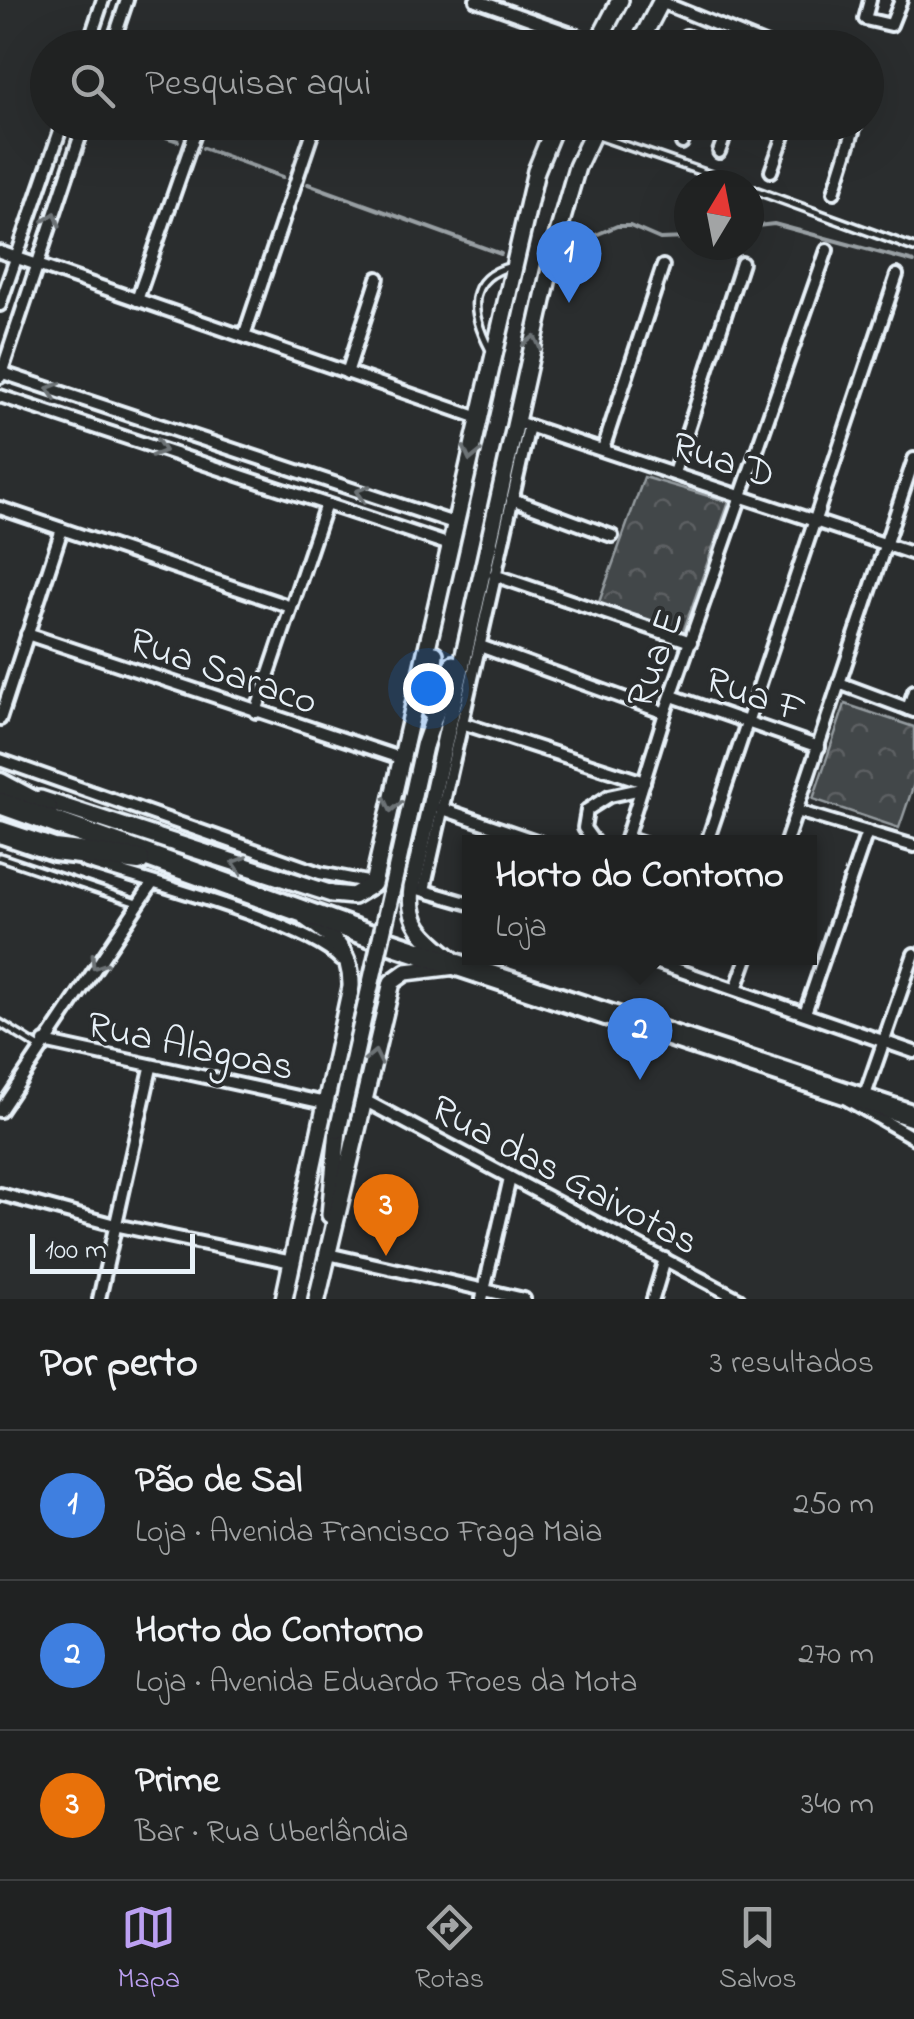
<!DOCTYPE html>
<html lang="pt">
<meta charset="utf-8">
<style>
body{margin:0;font-family:"Indie Flower",sans-serif;background:#2d2f2f;color:#f1f3f6}
.compass{position:absolute;left:674px;top:170px;width:90px;height:90px;border-radius:50%;background:#202222;box-shadow:0 10px 40px #0002;rotate:10deg}
.scale{position:absolute;left:30px;bottom:25px;width:165px;box-sizing:border-box;padding-left:10px;border:5px solid #e8f1f8;border-top:0;font-size:28px;line-height:35px;white-space:nowrap;color:#e8f1f8;-webkit-text-stroke:8px #2a2d2e;paint-order:stroke}
.you{position:absolute;left:428px;top:688px;width:35px;height:35px;margin:-25px;border:8px solid #fff;border-radius:50%;background:#1a73e8;box-shadow:0 0 0 15px #1a73e833}
.badge{display:grid;place-items:center;width:65px;height:65px;border-radius:50%;background:#bca0f2;color:#fff;font-size:32px;font-weight:700}
.pin{position:absolute;translate:-50% -82px;filter:drop-shadow(0 2px 5px #0008)}
.pin::after{content:'';position:absolute;top:52px;width:35px;height:30px;background:inherit;clip-path:polygon(0 0,100% 0,50% 100%)}
.popup{position:absolute;left:462px;top:835px;width:355px;height:130px;box-sizing:border-box;display:grid;place-content:center;border-radius:0px;background:#202222;filter:drop-shadow(0 2px 8px #0005);font-size:32px;white-space:nowrap;color:#a2a4a5}
.popup b{font-size:38px;color:#f1f3f6}
.popup::after{content:'';position:absolute;left:50%;top:100%;margin-left:-20px;border:20px solid transparent;border-top-color:#202222}
.list{margin:0;padding:0;list-style:none}
h2{display:flex;justify-content:space-between;align-items:center;height:130px;margin:0;padding:0 40px;font-size:42px}
h2 small{font-size:32px;font-weight:400;color:#a2a4a5}
.list li{display:grid;grid-template-columns:65px 1fr auto;gap:30px;align-items:center;box-sizing:border-box;height:150px;padding:0 40px;border-top:2px solid #3d3f40}
.list b{display:block;font-size:38px;white-space:nowrap}
.list p{margin:0;font-size:32px;white-space:nowrap;color:#a2a4a5}
.list em{font-size:32px;font-style:normal;color:#a2a4a5}
.icon{flex:none;width:55px;height:55px;fill:none;stroke:currentColor;stroke-width:2;stroke-linecap:round;stroke-linejoin:round}
.map{position:relative;flex:none;width:914px;height:1299px;overflow:hidden}
.search{position:absolute;background:#202222;box-shadow:0 10px 40px #0002;left:30px;right:30px;top:30px;height:110px;display:flex;align-items:center;gap:25px;box-sizing:border-box;padding:0 35px;border-radius:55px;color:#a2a4a5;font-size:38px}
.sheet{height:580px;background:#202222}
nav{display:flex;justify-content:space-around;align-items:center;box-sizing:border-box;height:140px;border-top:2px solid #3d3f40;background:#202222;font-size:28px;color:#a2a4a5}
nav a{display:grid;justify-items:center;gap:5px}
nav .on{color:#bca0f2}
.map>svg:first-child{display:block}
</style>
<div class="map">
<svg width="914" height="1299" viewBox="0 0 914 1299">
<defs>
<pattern id="park-crowns" width="20" height="18" patternUnits="userSpaceOnUse" patternTransform="scale(2.5)"><rect width="20" height="18" fill="#424648"/><path d="M2 6a3 3 0 1 1 6 0M12 15a3 3 0 1 1 6 0" fill="none" stroke="#5d6163"/></pattern>
</defs>
<rect width="100%" height="100%" fill="#2a2d2e"/>
<filter id="ink" filterUnits="userSpaceOnUse"><feTurbulence type="fractalNoise" baseFrequency=".01" numOctaves="2"/><feDisplacementMap in="SourceGraphic" scale="20" xChannelSelector="R" yChannelSelector="G"/><feConvolveMatrix kernelMatrix="1 2 1 2 8 2 1 2 1" color-interpolation-filters="sRGB"/></filter>
<g filter="url(#ink)">
<g fill="url(#park-crowns)" stroke="#959ca0" stroke-width="2.5">
<polygon points="644,477 729,502 683,632 598,605"/>
<polygon points="845,704 914,727 914,784 899,828 813,799"/>
</g>
<g fill="none" stroke-linecap="round" stroke-linejoin="round">
<g stroke="#989fa3" stroke-width="4">
<polyline points="122,122 178,141"/>
<polyline points="203,148 283,177"/>
<polyline points="308,184 501,254"/>
<polyline points="749,227 774,224 914,262"/>
<polyline points="560,253 568,254 584,240 617,226 630,226 660,239 689,238"/>
</g>
<g stroke="#e8f1f8" stroke-width="12">
<g id="lane">
<polyline points="595,135 740,185"/>
<polyline points="749,188 914,248"/>
<path d="M490,350C471,314 464,278 512,266"/>
<polyline points="627,835 647,842"/>
<polyline points="0,857 137,903"/>
<polyline points="0,1023 40,1048"/>
</g>
</g>
<g stroke="#e8f1f8" stroke-width="18">
<g id="street">
<polyline points="476,0 597,43"/>
<polyline points="870,0 865,19 891,25 901,0"/>
<polyline points="661,2 774,48"/>
<polyline points="686,36 712,48"/>
<polyline points="87,48 103,0"/>
<polyline points="111,48 127,0"/>
<polyline points="228,48 235,40 247,48"/>
<polyline points="866,82 866,88"/>
<polyline points="682,143 691,122"/>
<polyline points="719,152 730,122"/>
<polyline points="771,171 789,122"/>
<polyline points="834,192 856,122"/>
<polyline points="0,252 479,418"/>
<polyline points="137,300 199,122"/>
<polyline points="0,305 63,122"/>
<polyline points="244,336 316,122"/>
<polyline points="0,372 454,523"/>
<polyline points="347,373 378,278"/>
<polyline points="0,377 85,122"/>
<polyline points="0,396 450,545"/>
<polyline points="514,421 914,554"/>
<polyline points="603,449 663,266"/>
<polyline points="674,473 742,263"/>
<polyline points="512,499 612,536"/>
<polyline points="0,508 291,607"/>
<polyline points="494,575 691,642"/>
<polyline points="27,634 403,759"/>
<polyline points="480,646 665,713"/>
<polyline points="839,683 914,711"/>
<polyline points="672,696 819,747"/>
<polyline points="908,709 914,691"/>
<polyline points="256,712 326,504"/>
<polyline points="0,719 62,529"/>
<polyline points="462,723 529,426"/>
<polyline points="0,760 320,873 372,883"/>
<polyline points="440,808 539,842"/>
<polyline points="797,811 867,832 805,1013"/>
<polyline points="867,832 914,846"/>
<polyline points="594,842 584,828 587,810 609,796 641,789"/>
<polyline points="625,842 665,713 827,250"/>
<polyline points="707,842 897,275"/>
<polyline points="786,842 914,459"/>
<path d="M84,861C140,880 307,923 341,960"/>
<polyline points="418,889 470,904"/>
<polyline points="424,890 462,723 644,782"/>
<polyline points="644,958 914,1052"/>
<polyline points="736,989 747,958"/>
<polyline points="44,1042 325,1103"/>
<polyline points="864,1098 914,954"/>
<polyline points="364,1100 739,1299"/>
<polyline points="848,1100 914,1138"/>
<polyline points="0,1111 152,884"/>
<polyline points="0,1194 115,1225 292,1262"/>
<polyline points="328,1254 524,1299"/>
<polyline points="99,1299 151,1068"/>
<polyline points="482,1299 510,1178"/>
<polyline points="653,1299 665,1259"/>
</g>
</g>
<g stroke="#e8f1f8" stroke-width="22">
<g id="primary">
<polyline points="595,48 620,0"/>
<polyline points="637,48 662,0"/>
<polyline points="429,711 435,654"/>
<polyline points="424,746 453,664"/>
<polyline points="40,799 332,894 353,896 373,884 536,171 556,122"/>
<path d="M453,960C426,938 407,925 412,888L558,233L577,167L598,122"/>
<polyline points="330,1215 338,1130"/>
<path d="M284,1299L351,987C352,953 333,936 306,918"/>
<polyline points="317,1299 392,982 406,972 456,966"/>
</g>
</g>
<g stroke="#e8f1f8" stroke-width="28">
<g id="highway">
<polyline points="0,784 47,809"/>
<polyline points="0,803 388,942 914,1116"/>
<polyline points="0,832 54,850 139,860"/>
</g>
</g>
<use href="#lane" stroke="#2a2d2e" stroke-width="5"/>
<use href="#street" stroke="#2a2d2e" stroke-width="10"/>
<use href="#primary" stroke="#2a2d2e" stroke-width="15"/>
<use href="#highway" stroke="#2a2d2e" stroke-width="20"/>
<g stroke="#e8f1f8" stroke-width="22" stroke-linecap="butt">
<polyline id="primary-bridge" points="338,1130 424,746"/>
</g>
<use href="#primary-bridge" stroke="#2a2d2e" stroke-width="15"/>
</g>
<defs><path id="oneway-chevron" d="M-2-3.5L2.5 0L-2 3.5" fill="none" stroke-width="1.6" stroke-linecap="round" stroke-linejoin="round" transform="scale(2.5)"/></defs>
<g stroke="#6c7275">
<use href="#oneway-chevron" transform="translate(53 219) rotate(-71)"/>
<use href="#oneway-chevron" transform="translate(533 342) rotate(-77)"/>
<use href="#oneway-chevron" transform="translate(53 390) rotate(-162)"/>
<use href="#oneway-chevron" transform="translate(159 449) rotate(18)"/>
<use href="#oneway-chevron" transform="translate(471 454) rotate(103)"/>
<use href="#oneway-chevron" transform="translate(362 493) rotate(-162)"/>
<use href="#oneway-chevron" transform="translate(392 805) rotate(103)"/>
<use href="#oneway-chevron" transform="translate(239 864) rotate(-162)"/>
<use href="#oneway-chevron" transform="translate(97 963) rotate(124)"/>
<use href="#oneway-chevron" transform="translate(374 1057) rotate(-78)"/>
</g>
</g>
<g text-anchor="middle" stroke-width="8" stroke-linejoin="round" paint-order="stroke">
<g font-size="40" fill="#e8f1f8" stroke="#2a2d2e">
<text transform="translate(724 458) rotate(18)" y="14">Rua D</text>
<text transform="translate(653 658) rotate(-71)" y="14">Rua E</text>
<text transform="translate(224 669) rotate(19)" y="14">Rua Saraco</text>
<text transform="translate(756 693) rotate(19)" y="14">Rua F</text>
<text transform="translate(191 1044) rotate(12)" y="14">Rua Alagoas</text>
<text transform="translate(566 1173) rotate(28)" y="14">Rua das Gaivotas</text>
</g>
</g>
</svg>
<svg class="compass" viewBox="-18 -18 36 36"><path d="M0-13l5 13h-10z" fill="#e53935"/><path d="M0 13l5-13h-10z" fill="#a2a4a5"/></svg>
<div class="scale">100 m</div>
<div class="you"></div>
<div class="pin badge" style="left:569px;top:303px;background:#3f7fe0">1</div>
<div class="pin badge" style="left:640px;top:1080px;background:#3f7fe0">2</div>
<div class="popup"><b>Horto do Contorno</b>Loja</div>
<div class="pin badge" style="left:386px;top:1256px;background:#e8710a">3</div>
<div class="search"><svg class="icon" aria-label="search" viewBox="0 0 24 24"><circle cx="10" cy="10" r="6"/><path d="M15 15l6 6"/></svg>Pesquisar aqui</div>
</div>
<section class="sheet">
<h2>Por perto<small>3 resultados</small></h2>
<ul class="list">
<li><span class="badge" style="background:#3f7fe0">1</span><div><b>Pão de Sal</b><p>Loja · Avenida Francisco Fraga Maia</p></div><em>250 m</em></li>
<li><span class="badge" style="background:#3f7fe0">2</span><div><b>Horto do Contorno</b><p>Loja · Avenida Eduardo Froes da Mota</p></div><em>270 m</em></li>
<li><span class="badge" style="background:#e8710a">3</span><div><b>Prime</b><p>Bar · Rua Uberlândia</p></div><em>340 m</em></li>
</ul>
</section>
<nav>
<a class="on"><svg class="icon" aria-label="map" viewBox="0 0 24 24"><path d="M3 6l6-2 6 2 6-2v14l-6 2-6-2-6 2zM9 4v14M15 6v14"/></svg>Mapa</a>
<a><svg class="icon" aria-label="directions" viewBox="0 0 24 24"><path d="M12 3l9 9-9 9-9-9zM9 14v-3h6M13 9l2 2-2 2"/></svg>Rotas</a>
<a><svg class="icon" aria-label="saved" viewBox="0 0 24 24"><path d="M7 4h10v16l-5-4-5 4z"/></svg>Salvos</a>
</nav>
